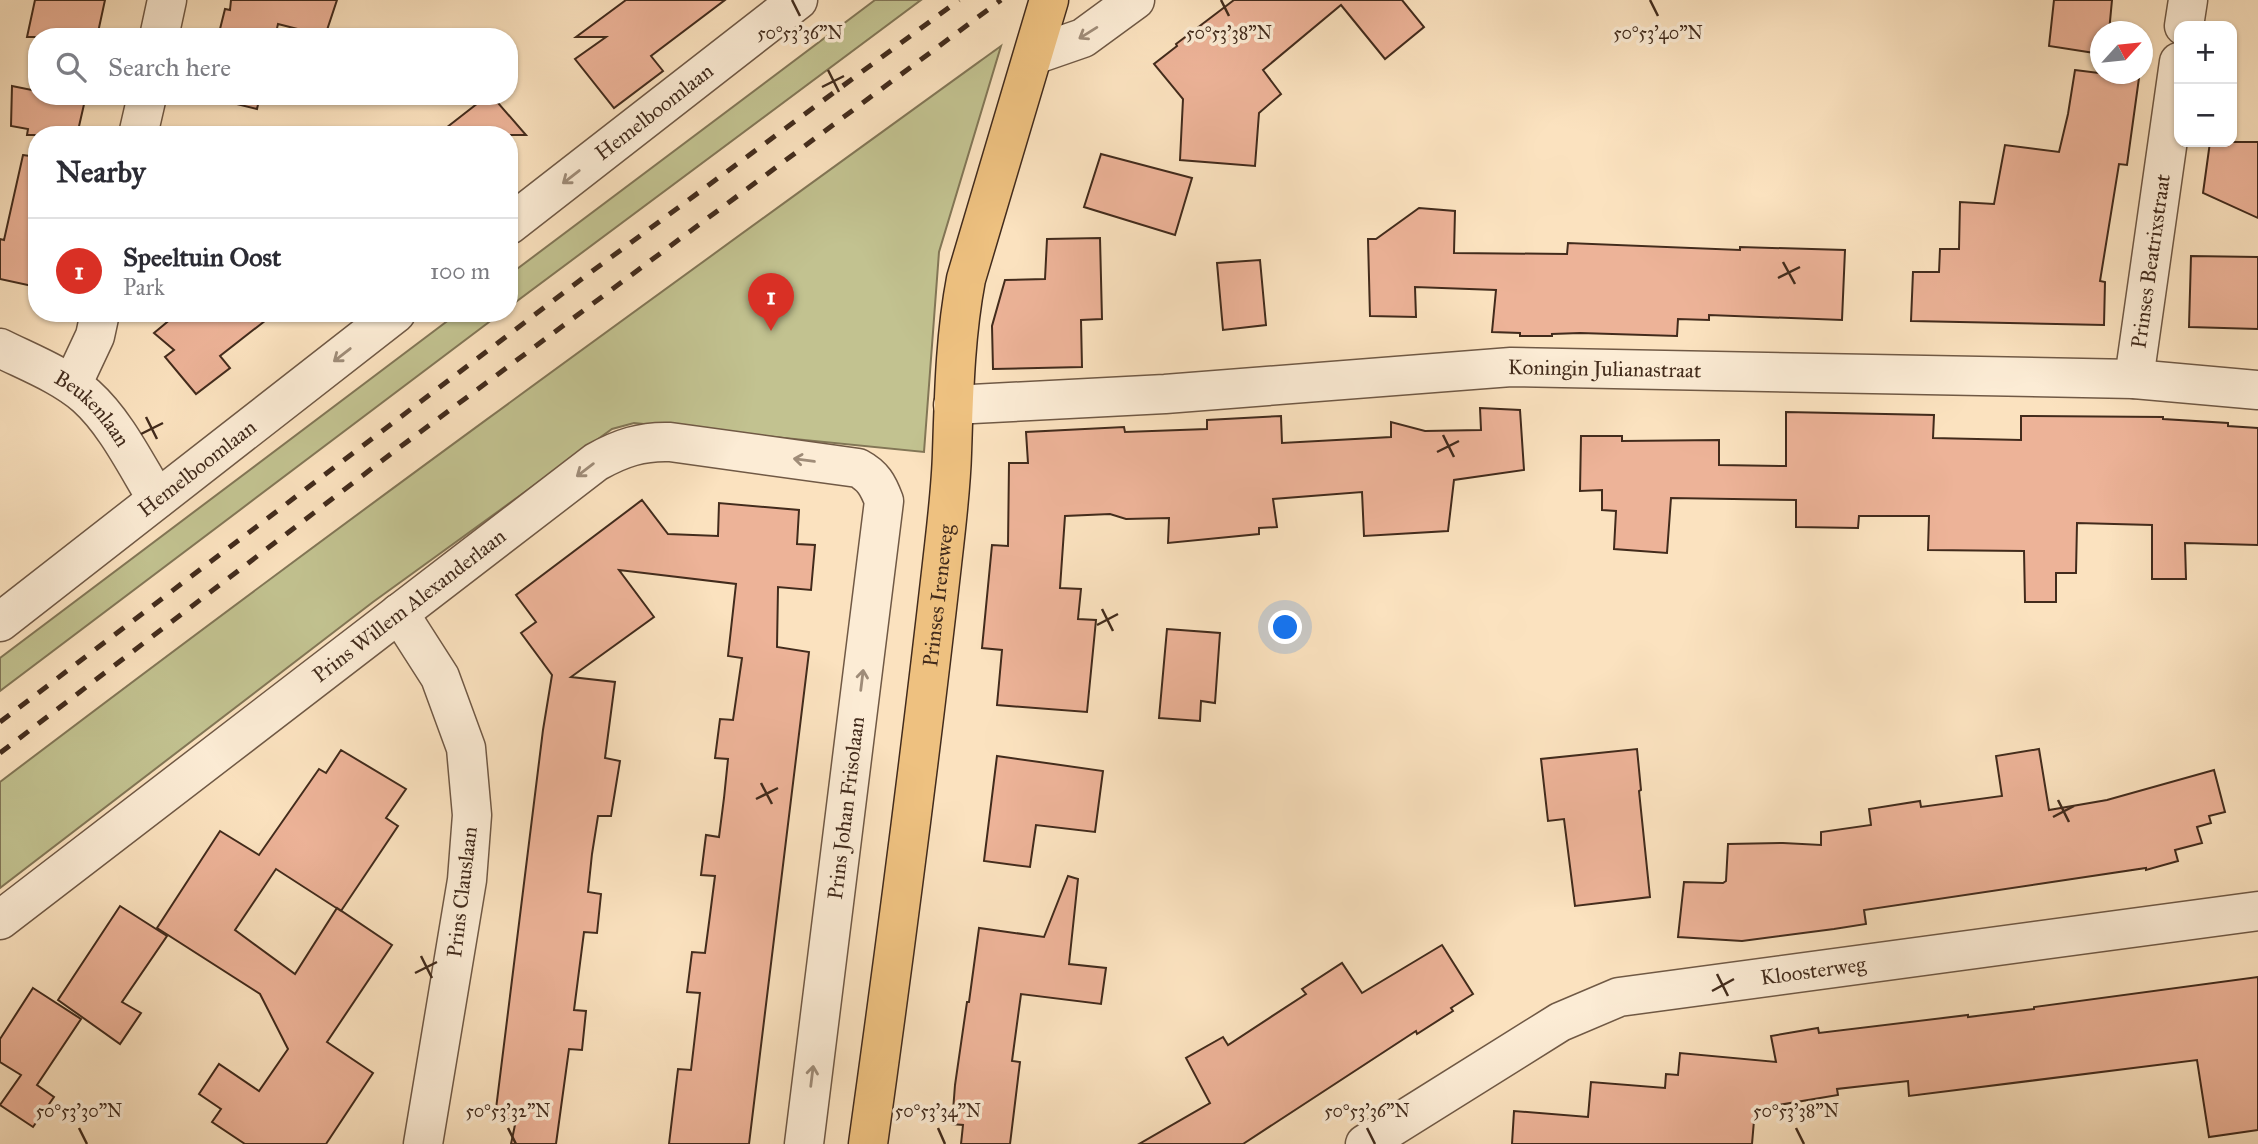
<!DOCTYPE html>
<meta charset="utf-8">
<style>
body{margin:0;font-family:"IM FELL Great Primer",serif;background:#f7f7f7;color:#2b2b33}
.controls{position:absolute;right:21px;top:21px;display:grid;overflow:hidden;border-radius:14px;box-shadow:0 2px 5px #0004}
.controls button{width:63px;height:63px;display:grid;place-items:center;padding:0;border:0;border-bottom:2px solid #e1e1e2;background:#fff;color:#2b2b33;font:35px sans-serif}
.compass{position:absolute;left:2090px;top:21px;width:63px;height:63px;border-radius:50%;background:#fff;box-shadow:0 2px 5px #0004;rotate:63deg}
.you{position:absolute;left:1286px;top:628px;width:24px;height:24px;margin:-18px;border:5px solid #fff;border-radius:50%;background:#1a73e8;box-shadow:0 0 0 10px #1a73e833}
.badge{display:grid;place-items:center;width:46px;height:46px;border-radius:50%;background:#d93025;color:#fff;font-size:23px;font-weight:700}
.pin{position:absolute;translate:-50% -58px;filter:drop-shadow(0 2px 4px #0008)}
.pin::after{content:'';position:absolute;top:37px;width:24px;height:21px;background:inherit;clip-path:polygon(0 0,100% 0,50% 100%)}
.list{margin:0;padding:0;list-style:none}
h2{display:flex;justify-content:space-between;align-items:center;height:91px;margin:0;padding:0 28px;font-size:30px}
h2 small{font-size:23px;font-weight:400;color:#7c7c81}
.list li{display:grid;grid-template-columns:46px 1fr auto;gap:21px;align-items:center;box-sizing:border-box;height:105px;padding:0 28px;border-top:2px solid #e1e1e2}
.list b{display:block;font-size:26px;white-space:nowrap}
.list p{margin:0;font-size:23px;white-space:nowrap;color:#7c7c81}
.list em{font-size:23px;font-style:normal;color:#7c7c81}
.icon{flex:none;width:38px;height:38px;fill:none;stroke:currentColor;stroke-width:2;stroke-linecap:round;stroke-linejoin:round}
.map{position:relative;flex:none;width:2258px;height:1144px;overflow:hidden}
.search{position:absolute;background:#fff;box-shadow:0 2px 5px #0004;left:28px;top:28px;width:490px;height:77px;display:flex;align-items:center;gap:18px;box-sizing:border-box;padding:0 24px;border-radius:28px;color:#7c7c81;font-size:26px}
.panel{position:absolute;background:#fff;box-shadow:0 2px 5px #0004;left:28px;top:126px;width:490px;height:196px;border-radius:28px}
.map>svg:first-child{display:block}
</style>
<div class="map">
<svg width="2258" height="1144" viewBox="0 0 2258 1144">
<rect width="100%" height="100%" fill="#fbe2bf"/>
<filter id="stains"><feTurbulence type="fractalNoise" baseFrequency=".00286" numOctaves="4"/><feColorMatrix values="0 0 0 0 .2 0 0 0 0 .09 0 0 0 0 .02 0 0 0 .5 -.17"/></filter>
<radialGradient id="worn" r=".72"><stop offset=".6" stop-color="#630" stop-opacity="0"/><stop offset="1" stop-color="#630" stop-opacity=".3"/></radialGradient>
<g fill="#c2c290" stroke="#827656" stroke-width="2">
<polygon points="875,0 921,0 509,307 509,275"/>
<path d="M1001,46L939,252L924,452L634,423L612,429L373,602L0,888V782C330,531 665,289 1001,46Z"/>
<polygon points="458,313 501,313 0,691 0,658"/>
</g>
<g fill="#edb398" stroke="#422b1c" stroke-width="2">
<polygon points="35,0 105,0 97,37 27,37"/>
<polygon points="231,0 337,0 325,36 278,24 275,37 218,37 225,9 230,10"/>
<polygon points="626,0 725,0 651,56 663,71 614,108 575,59 606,37 576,37"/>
<polygon points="1234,0 1402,0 1424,27 1385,59 1341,5 1263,70 1281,94 1259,113 1255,166 1180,160 1183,99 1154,64 1177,46 1176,44"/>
<polygon points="2054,0 2112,0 2109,32 2101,32 2101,54 2049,46"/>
<polygon points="2075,70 2139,78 2127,165 2119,164 2100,281 2105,282 2104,325 1911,321 1913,272 1939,272 1940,249 1959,249 1960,202 1994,204 2005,145 2059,152 2068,114"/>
<polygon points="12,86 37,91 37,96 65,96 85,100 77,135 27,135 28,129 11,126"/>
<polygon points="204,96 260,96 257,109"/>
<polygon points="487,96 492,96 526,135 437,135"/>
<polygon points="2210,142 2258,142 2258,218 2203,193"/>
<polygon points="1101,154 1192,178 1175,235 1084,207"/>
<polygon points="23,155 37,157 37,287 0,279 0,239 4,240"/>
<polygon points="1419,208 1455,211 1454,253 1567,254 1568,243 1740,250 1740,247 1845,250 1842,320 1709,315 1709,320 1678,319 1677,336 1580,333 1552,334 1552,336 1520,336 1520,333 1492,332 1496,290 1415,287 1416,317 1370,316 1368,239 1376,239"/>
<polygon points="1100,238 1102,319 1081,320 1082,367 993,369 992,326 1005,280 1045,279 1047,239"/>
<polygon points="2191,256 2258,257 2258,329 2189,327"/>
<polygon points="1260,260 1266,325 1223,330 1217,263"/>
<polygon points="178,313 275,313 220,356 230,368 196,394 165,357 174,350 154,333"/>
<polygon points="1480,408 1520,410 1524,470 1454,480 1448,531 1364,536 1362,492 1273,499 1277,527 1259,528 1259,534 1168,543 1169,518 1126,519 1110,514 1065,516 1060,588 1081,589 1078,619 1096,620 1087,712 997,705 1002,650 982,648 992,545 1008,546 1009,463 1028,463 1026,432 1124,427 1125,432 1207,429 1207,420 1281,416 1282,443 1391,437 1391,422 1425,431 1481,430"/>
<polygon points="1786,412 1934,415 1933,438 2021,440 2021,416 2163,417 2163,419 2228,423 2228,426 2258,428 2258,545 2185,543 2186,579 2152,579 2152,525 2077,523 2076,573 2056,573 2056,602 2025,602 2024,551 1928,550 1929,516 1859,516 1858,528 1796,527 1796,500 1671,498 1667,553 1614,549 1616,511 1602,510 1602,490 1580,491 1581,436 1622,436 1622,441 1719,440 1719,465 1786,466"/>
<polygon points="642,500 668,534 718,536 719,503 799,510 797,544 815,545 811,590 778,587 777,647 809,652 749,1144 669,1144 678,1069 691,1070 700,993 687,992 692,952 705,953 710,915 715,876 701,875 706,835 719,837 724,798 728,759 715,758 720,719 733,720 742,658 728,656 736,584 619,570 654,617 571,677 615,682 605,758 620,761 611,816 598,816 592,854 588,892 601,894 597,933 584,932 574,1010 586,1011 582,1050 569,1049 556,1144 511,1144 516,1120 495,1117 543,730 552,675 521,633 536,622 516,595"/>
<polygon points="1167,629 1220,633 1215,703 1201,701 1200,721 1159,718"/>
<polygon points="1637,749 1641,790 1639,791 1650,897 1575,906 1564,819 1548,821 1541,759"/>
<polygon points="2039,749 2049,810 2107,800 2214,770 2225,812 2209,816 2211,823 2197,827 2202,843 2175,850 2178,861 2146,870 2146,868 1864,910 1866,924 1834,929 1742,941 1678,937 1684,882 1723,883 1726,881 1728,844 1783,843 1821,845 1821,832 1871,825 1869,809 1920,801 1921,807 2002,796 1996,756"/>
<polygon points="341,750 406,789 386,818 398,826 341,911 276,869 235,930 295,974 337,908 392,945 327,1042 373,1073 326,1144 245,1144 212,1122 221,1109 199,1094 219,1064 259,1091 288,1049 260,994 157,928 220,831 259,855 319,769 326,773"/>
<polygon points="997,756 1103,771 1095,832 1036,825 1030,867 984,861"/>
<polygon points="1068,876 1078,879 1069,964 1106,968 1101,1004 1021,994 1012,1061 1020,1062 1010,1144 961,1144 963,1125 952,1124 955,1085 967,1002 969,1002 979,928 1044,937"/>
<polygon points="120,906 167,936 122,1002 141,1013 120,1044 58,1000"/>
<polygon points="1442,945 1473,994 1451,1008 1453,1011 1417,1034 1416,1031 1243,1144 1139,1144 1210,1103 1186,1058 1223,1037 1228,1045 1306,994 1302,989 1342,963 1362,993"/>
<polygon points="2258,977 2258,1130 2209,1137 2197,1060 1909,1096 1908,1081 1837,1089 1838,1095 1755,1109 1752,1144 1512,1144 1514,1111 1588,1117 1591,1082 1665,1088 1666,1074 1678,1075 1680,1053 1776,1062 1771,1036 1818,1028 1819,1033 1968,1015 1968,1017 2034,1009 2034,1007"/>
<polygon points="33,988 81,1019 37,1085 54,1097 33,1127 0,1105 21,1075 0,1062 0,1039"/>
</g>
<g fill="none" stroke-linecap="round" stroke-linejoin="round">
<g stroke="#705945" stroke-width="41">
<g id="minor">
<polyline points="2184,26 2188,0"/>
<polyline points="159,37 167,0"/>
<polyline points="1034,55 1083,38 1135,0"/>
<polyline points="138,135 147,96"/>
<path id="s1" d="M509,225L798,0"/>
<path id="s2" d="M0,348C28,362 62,375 86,396C116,423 136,465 157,499"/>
<path id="s3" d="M2134,379L2179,62"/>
<polyline points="72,385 95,336 100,313"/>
<path id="s4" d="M953,405L1165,394L1511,367L2134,379L2258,390"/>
<polyline points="399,613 440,677 466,748 472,815 467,880 423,1144"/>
<path id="s5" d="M0,622L396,313"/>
<path id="s6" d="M0,920L596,462C621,448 642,441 670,442L858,468C873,476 878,485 884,501L804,1144"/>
<path id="s7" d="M1365,1144L1560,1022L1619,997L2258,911"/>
</g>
</g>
<g stroke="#422b1c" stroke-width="41">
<g id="major">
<path id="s8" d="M868,1144C895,951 920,758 942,564C946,528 951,490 952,453C954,394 955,337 966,279L1049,0"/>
</g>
</g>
<use href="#minor" stroke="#fcecd5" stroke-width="38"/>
<use href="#major" stroke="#eec180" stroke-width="38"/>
<g stroke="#422b1c" stroke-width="5" stroke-dasharray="12 12" stroke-linecap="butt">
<polyline points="0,722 583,278 959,0"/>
<polyline points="0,753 396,450 1001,0"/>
</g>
</g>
<defs><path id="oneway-shaft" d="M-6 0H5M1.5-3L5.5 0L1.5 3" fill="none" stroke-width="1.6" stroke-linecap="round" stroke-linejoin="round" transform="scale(1.75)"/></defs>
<g stroke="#9f8c78">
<use href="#oneway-shaft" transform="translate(1088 33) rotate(148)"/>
<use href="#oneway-shaft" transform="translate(571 177) rotate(142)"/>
<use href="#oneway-shaft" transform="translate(342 355) rotate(142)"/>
<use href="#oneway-shaft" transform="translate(804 460) rotate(-172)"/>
<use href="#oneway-shaft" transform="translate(585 470) rotate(143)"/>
<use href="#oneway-shaft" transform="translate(862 680) rotate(-83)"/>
<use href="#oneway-shaft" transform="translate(812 1076) rotate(-83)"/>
</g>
<path fill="none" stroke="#422b1c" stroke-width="2.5" d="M792,0L800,16M1221,0L1229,16M1650,0L1658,16M828,70L839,92M822,87L844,76M1783,262L1795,284M1778,278L1800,267M146,417L157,439M141,434L163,423M1443,435L1454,457M1437,452L1459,441M1102,609L1113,631M1097,625L1118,614M761,783L772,804M756,799L778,788M2058,800L2069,822M2053,817L2074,806M421,956L432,978M415,973L437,962M1717,974L1728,996M1712,991L1734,979M79,1128L87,1144M508,1128L516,1144M938,1128L945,1144M1367,1128L1375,1144M1796,1128L1804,1144"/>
<g text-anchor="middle" stroke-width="7" stroke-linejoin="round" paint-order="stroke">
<g font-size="21" fill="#422b1c" stroke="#fcecd5">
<text dy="7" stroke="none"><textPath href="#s1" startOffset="184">Hemelboomlaan</textPath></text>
<text dy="7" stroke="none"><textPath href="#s3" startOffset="119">Prinses Beatrixstraat</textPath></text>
<text dy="7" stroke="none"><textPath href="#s4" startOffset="653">Koningin Julianastraat</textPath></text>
<text dy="7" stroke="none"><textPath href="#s2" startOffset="112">Beukenlaan</textPath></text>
<text dy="7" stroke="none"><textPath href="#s5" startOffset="250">Hemelboomlaan</textPath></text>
<text dy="7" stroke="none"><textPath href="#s8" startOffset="553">Prinses Ireneweg</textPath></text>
<text dy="7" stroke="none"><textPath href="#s6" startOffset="516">Prins Willem Alexanderlaan</textPath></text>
<text transform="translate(846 808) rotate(-83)" y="7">Prins Johan Frisolaan</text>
<text transform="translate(462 892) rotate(-83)" y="7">Prins Clauslaan</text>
<text dy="7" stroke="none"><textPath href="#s7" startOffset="490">Kloosterweg</textPath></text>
</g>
</g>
<g font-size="18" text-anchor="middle" fill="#422b1c" stroke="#fcecd5" stroke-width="7" stroke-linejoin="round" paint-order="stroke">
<text x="800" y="39">50°53'36"N</text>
<text x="1229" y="39">50°53'38"N</text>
<text x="1658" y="39">50°53'40"N</text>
<text x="79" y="1117">50°53'30"N</text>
<text x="508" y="1117">50°53'32"N</text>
<text x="938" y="1117">50°53'34"N</text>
<text x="1367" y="1117">50°53'36"N</text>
<text x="1796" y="1117">50°53'38"N</text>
</g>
<rect width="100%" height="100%" filter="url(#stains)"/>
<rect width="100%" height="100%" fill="url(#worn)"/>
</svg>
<div class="controls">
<button>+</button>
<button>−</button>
</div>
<svg class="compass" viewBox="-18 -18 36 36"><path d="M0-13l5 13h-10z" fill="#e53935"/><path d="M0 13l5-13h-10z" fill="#7c7c81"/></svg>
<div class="you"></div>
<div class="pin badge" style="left:771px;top:331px">1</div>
<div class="search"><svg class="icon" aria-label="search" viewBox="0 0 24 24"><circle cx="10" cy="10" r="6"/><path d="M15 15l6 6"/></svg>Search here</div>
<section class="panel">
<h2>Nearby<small></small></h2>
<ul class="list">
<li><span class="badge">1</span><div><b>Speeltuin Oost</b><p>Park</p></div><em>100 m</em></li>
</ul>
</section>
</div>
